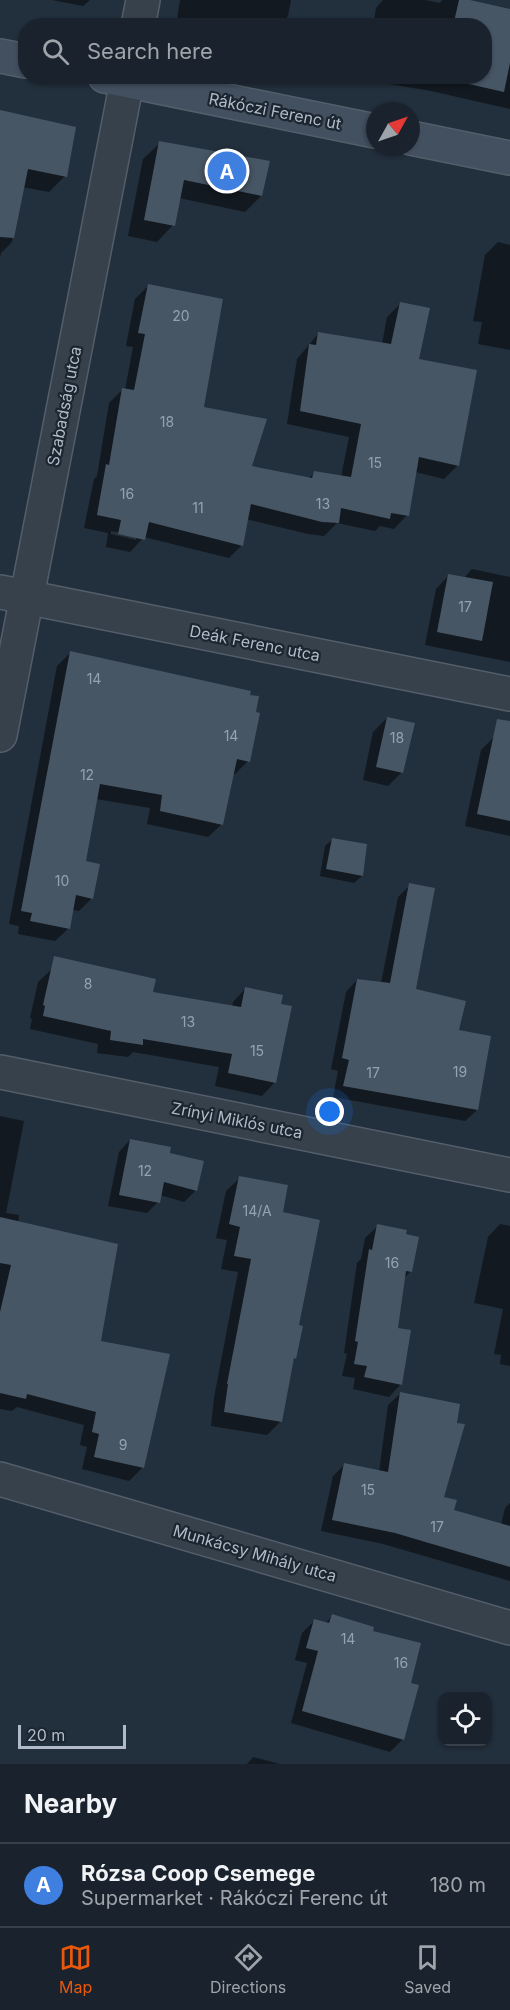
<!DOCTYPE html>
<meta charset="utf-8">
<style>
body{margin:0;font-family:Inter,sans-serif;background:#232b35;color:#f1f3f6}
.controls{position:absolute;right:18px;bottom:18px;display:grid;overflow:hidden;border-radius:12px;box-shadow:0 2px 4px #0004}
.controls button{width:54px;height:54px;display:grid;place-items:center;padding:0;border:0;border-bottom:2px solid #384049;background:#1a232d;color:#f1f3f6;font:30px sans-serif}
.compass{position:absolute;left:366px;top:102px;width:54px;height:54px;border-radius:50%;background:#1a232d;box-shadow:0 2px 4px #0004;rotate:50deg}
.scale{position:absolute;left:18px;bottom:15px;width:108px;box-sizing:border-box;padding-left:6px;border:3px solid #b1bbc8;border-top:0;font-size:16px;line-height:21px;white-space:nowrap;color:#b1bbc8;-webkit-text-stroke:4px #1b2631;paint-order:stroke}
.you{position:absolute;left:330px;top:1112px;width:21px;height:21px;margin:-15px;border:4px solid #fff;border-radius:50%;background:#1a73e8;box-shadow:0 0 0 9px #1a73e833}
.badge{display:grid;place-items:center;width:39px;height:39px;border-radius:50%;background:#ea580c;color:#fff;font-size:20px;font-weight:700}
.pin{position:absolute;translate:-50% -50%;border:3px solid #fff;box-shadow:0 2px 6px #0006}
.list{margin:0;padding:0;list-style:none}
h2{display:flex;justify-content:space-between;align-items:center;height:78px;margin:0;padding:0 24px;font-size:26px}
h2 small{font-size:20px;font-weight:400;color:#9fa4aa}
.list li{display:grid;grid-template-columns:39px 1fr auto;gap:18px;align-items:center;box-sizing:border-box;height:84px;padding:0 24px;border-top:2px solid #384049}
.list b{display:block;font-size:22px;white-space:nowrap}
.list p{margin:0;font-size:20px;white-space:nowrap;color:#9fa4aa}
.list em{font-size:20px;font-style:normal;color:#9fa4aa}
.icon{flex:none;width:33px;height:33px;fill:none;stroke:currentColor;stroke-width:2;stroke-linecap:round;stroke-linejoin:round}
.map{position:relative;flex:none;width:510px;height:1764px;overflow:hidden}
.search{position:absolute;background:#1a232d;box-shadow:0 2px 4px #0004;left:18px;right:18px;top:18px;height:66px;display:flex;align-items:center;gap:15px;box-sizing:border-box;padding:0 21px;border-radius:24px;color:#9fa4aa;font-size:22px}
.sheet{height:162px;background:#1a232d}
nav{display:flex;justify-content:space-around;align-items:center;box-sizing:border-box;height:84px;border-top:2px solid #384049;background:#1a232d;font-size:16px;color:#9fa4aa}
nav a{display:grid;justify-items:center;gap:3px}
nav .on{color:#ea580c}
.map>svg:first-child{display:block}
</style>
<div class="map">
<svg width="510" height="1764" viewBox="0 0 510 1764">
<rect width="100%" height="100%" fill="#222f3c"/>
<g fill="#0007" fill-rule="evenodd">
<polygon points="52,0 90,0 83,6"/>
<polygon points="180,0 291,0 288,16 279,26 176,26"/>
<polygon points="383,0 425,0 440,3 442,0 463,0 510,10 510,109 431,91 353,78 484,76 484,26 369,26 374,21 376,8"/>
<polygon points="0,112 65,176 49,192 22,187 12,242 1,253 0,258"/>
<polygon points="160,143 261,196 245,212 179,198 173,225 157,242 128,236 143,159"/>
<polygon points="498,242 510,245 510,350 478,344 482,322 473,321 485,255"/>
<path d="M148,286L202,408L250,467L308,479L314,473L341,477L349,437L287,424L297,359L318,334L382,344L387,317L400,304L418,360L475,372L457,466L444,479L415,472L407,515L394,529L380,526L375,531L337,523L324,536L308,534L246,519L242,545L229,558L144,537L130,552L106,547L108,533L84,528L94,479L97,476L109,403L123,389L125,390L133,347L126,346L135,299ZM111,531L136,536V540L111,534Z"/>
<polygon points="472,569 510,577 510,662 425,645 436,589 449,575 464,578"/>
<polygon points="70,653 248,761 235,774 232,774 222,824 208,837 147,824 150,808 96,799 85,862 92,898 79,911 72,910 69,928 55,941 18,934 19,926 9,924 57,666"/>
<polygon points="387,718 402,772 388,786 363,780 373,732"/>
<polygon points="494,737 510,741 510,836 465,826 481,750"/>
<polygon points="333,839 365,846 362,876 354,883 320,876 325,846"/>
<polygon points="410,885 415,990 457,1031 477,1110 465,1121 333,1097 338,1071 331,1069 346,992 357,980 381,983 398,897"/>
<polygon points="52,969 152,993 232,1007 233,1002 246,988 275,1082 262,1096 215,1086 219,1067 133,1052 128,1057 97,1053 98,1044 30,1029 32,1019 30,1018 38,982"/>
<polygon points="0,1116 24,1121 6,1213 19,1215 18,1223 99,1342 168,1355 142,1468 129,1481 82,1469 87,1447 80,1445 84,1425 17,1407 12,1411 0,1409"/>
<polygon points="130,1140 168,1154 196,1190 184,1202 160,1195 158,1202 147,1213 108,1206 119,1152"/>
<polygon points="240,1178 297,1327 295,1358 292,1361 281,1421 267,1435 211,1426 214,1398 238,1272 221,1269 227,1240 216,1238 226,1191"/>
<polygon points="500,1224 510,1226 510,1366 500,1364 501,1355 494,1354 503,1309 474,1303 488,1237"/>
<polygon points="378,1226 404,1235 410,1272 404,1278 396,1329 401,1384 389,1397 353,1389 355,1378 342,1376 347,1354 344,1353 357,1263 361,1259 365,1238"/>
<polygon points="400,1394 442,1498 452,1511 501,1525 505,1508 510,1503 510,1581 383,1544 321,1531 333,1476 345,1464 379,1472 388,1405"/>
<polygon points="332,1616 371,1632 409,1684 403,1739 390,1752 291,1723 307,1663 295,1660 302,1633 314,1621 325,1624"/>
<polygon points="253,1757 280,1764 247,1764"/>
</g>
<g fill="#475665">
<polygon points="459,0 470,0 510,9 510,63 504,92 442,78 484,76 484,26 453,26"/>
<polygon points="0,110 76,127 67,177 28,169 14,238 0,237"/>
<polygon points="159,141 270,161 262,196 184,180 175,226 144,220"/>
<polygon points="148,284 223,299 204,407 267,419 252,466 312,478 314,471 351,477 361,424 300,411 309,344 316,345 318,332 391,344 400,302 430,308 419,359 477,370 459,466 419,457 409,516 391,513 390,519 341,508 339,523 322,522 251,504 243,546 149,522 145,540 118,534 121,520 97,515 106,464 109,465 122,388 134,390 145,334 138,333"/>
<polygon points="448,574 493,582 482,641 437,632"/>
<polygon points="70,651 251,691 250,695 259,696 256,712 260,713 250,762 237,759 223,825 160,811 162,795 100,784 86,861 100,864 93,899 76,895 70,929 30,921 32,913 21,911"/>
<polygon points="387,717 415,723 403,773 376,767"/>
<polygon points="497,719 510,721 510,821 477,814"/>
<polygon points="332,838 367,844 363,876 326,869"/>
<polygon points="409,883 435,888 416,989 466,1001 459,1030 491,1036 478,1110 343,1086 349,1060 342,1058 357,979 390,983"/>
<polygon points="54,956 156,979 153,992 241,1007 245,987 283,995 281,1004 292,1006 276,1083 228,1073 232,1054 143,1039 143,1045 110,1040 111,1031 43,1016 45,1006 43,1005"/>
<polygon points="130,1139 171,1147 170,1153 204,1161 197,1191 164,1182 160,1203 119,1195"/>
<polygon points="239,1176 288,1185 283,1212 320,1220 299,1325 303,1326 296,1359 294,1358 282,1422 224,1412 228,1384 227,1384 251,1259 234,1256 240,1227 229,1224"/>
<polygon points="0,1217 118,1244 101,1341 170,1354 144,1468 94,1457 99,1434 92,1432 96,1412 27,1394 26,1399 0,1393 0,1312 11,1265 0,1263"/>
<polygon points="377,1224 407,1230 406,1234 419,1237 412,1272 406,1271 398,1328 411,1330 402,1385 364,1377 367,1366 354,1364 358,1342 355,1341 369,1249 372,1250"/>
<polygon points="400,1392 460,1404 457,1423 465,1424 444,1497 457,1500 454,1510 510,1526 510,1567 395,1533 332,1520 344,1463 388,1472"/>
<polygon points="332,1614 374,1627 373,1631 421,1643 411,1683 419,1685 404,1740 302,1711 318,1651 306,1648 314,1619 329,1623"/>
</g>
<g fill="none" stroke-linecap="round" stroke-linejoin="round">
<g stroke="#545e6a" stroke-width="36">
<g id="street">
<polyline points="138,26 143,0"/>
<polyline points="0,592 510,694"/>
<polyline points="0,735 128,76"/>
<polyline points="0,1072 510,1175"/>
<polyline points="0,1479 510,1628"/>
</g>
</g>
<g stroke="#545e6a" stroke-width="36">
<g id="secondary">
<polyline points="0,56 26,61"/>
<polyline points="105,76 375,131"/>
<polyline points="411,138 510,158"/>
</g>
</g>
<use href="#street" stroke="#36414c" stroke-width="33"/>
<use href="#secondary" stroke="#435060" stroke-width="33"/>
</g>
<g text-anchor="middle" stroke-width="4.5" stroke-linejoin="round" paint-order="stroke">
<g font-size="14" fill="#96a2af">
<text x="181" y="321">20</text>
<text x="167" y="427">18</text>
<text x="375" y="468">15</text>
<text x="127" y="499">16</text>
<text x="323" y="509">13</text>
<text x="198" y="513">11</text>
<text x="465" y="612">17</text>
<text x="94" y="684">14</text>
<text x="231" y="741">14</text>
<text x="397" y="743">18</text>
<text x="87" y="780">12</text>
<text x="62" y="886">10</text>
<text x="88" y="989">8</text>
<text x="188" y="1027">13</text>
<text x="257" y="1056">15</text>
<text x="460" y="1077">19</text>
<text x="373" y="1078">17</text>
<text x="145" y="1176">12</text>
<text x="257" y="1216">14/A</text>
<text x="392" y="1268">16</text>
<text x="123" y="1450">9</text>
<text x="368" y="1495">15</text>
<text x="437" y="1532">17</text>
<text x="348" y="1644">14</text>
<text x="401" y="1668">16</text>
</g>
<g font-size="16" fill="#b1bbc8" stroke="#1b2631">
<text transform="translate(275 111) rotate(11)" y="6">Rákóczi Ferenc út</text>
<text transform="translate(64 406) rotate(-79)" y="6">Szabadság utca</text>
<text transform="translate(255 643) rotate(11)" y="6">Deák Ferenc utca</text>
<text transform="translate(237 1120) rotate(11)" y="6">Zrínyi Miklós utca</text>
<text transform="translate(255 1553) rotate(16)" y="6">Munkácsy Mihály utca</text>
</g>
</g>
</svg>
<div class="controls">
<button><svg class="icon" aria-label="locate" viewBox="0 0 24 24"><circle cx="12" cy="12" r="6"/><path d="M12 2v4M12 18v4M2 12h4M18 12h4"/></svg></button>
</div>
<svg class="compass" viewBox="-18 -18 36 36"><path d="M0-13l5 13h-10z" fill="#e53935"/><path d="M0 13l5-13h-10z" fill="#9fa4aa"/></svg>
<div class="scale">20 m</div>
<div class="you"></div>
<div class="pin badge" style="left:227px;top:171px;background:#3f7fe0">A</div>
<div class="search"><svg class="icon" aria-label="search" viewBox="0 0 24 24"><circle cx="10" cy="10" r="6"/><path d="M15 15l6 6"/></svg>Search here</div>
</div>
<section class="sheet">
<h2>Nearby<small></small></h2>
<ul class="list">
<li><span class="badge" style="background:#3f7fe0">A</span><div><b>Rózsa Coop Csemege</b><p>Supermarket · Rákóczi Ferenc út</p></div><em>180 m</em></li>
</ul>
</section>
<nav>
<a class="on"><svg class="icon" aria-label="map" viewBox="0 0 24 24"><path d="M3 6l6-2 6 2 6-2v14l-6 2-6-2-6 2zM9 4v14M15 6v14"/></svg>Map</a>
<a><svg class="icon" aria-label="directions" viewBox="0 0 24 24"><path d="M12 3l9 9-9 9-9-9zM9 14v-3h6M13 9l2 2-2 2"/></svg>Directions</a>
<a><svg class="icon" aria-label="saved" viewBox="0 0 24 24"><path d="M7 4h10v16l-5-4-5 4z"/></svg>Saved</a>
</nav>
